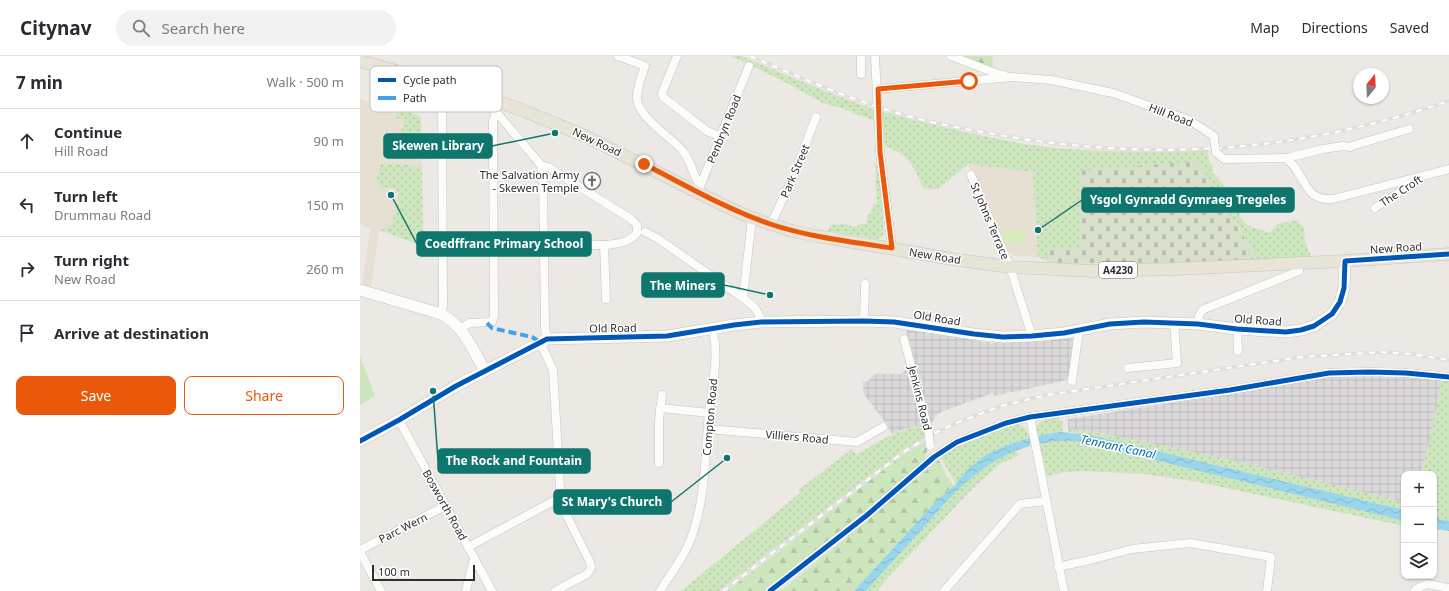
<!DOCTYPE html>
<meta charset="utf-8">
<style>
body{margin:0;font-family:"Noto Sans",sans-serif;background:#f2f2f3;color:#2b2b33}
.controls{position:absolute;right:12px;bottom:12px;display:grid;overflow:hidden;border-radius:8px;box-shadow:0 1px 3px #0004}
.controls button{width:36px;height:36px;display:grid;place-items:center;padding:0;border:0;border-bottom:1px solid #e1e1e2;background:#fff;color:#2b2b33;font:20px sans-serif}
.compass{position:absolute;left:993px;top:12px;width:36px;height:36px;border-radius:50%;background:#fff;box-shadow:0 1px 3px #0004;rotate:18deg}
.scale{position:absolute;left:12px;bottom:10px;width:103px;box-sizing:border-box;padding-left:4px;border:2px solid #2e2e2e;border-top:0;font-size:11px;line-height:14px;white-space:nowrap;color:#2e2e2e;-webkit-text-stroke:3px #fff;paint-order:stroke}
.stop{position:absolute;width:12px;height:12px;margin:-9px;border:3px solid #ea580c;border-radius:50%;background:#fff}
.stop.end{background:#ea580c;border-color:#fff;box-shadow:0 1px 4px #0008}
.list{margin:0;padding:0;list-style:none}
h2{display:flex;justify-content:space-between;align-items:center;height:52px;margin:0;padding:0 16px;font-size:17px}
h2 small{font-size:13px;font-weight:400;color:#7c7c81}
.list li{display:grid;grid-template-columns:26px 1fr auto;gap:12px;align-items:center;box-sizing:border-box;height:64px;padding:0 16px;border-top:1px solid #e1e1e2}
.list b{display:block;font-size:15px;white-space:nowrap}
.list p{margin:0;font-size:13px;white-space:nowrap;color:#7c7c81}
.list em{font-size:13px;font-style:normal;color:#7c7c81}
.actions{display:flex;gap:8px;padding:12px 16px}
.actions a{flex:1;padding:9px 0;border:1px solid #ea580c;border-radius:8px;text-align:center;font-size:14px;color:#ea580c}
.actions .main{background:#ea580c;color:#fff}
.icon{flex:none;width:22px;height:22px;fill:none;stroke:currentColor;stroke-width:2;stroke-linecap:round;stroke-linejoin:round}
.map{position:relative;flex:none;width:1089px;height:535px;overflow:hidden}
header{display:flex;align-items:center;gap:24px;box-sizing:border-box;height:56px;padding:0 20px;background:#fff;border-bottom:1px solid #e1e1e2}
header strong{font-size:19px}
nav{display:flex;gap:22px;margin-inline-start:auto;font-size:14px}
.search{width:280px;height:36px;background:#f2f2f3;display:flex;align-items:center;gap:10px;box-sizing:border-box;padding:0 14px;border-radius:22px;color:#7c7c81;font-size:15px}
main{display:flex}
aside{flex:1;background:#fff}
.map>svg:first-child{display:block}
</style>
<header>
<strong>Citynav</strong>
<div class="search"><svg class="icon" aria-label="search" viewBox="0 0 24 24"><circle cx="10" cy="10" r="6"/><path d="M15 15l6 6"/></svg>Search here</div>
<nav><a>Map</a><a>Directions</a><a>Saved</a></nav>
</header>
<main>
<aside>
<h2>7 min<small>Walk · 500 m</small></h2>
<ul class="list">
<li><svg class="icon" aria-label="ahead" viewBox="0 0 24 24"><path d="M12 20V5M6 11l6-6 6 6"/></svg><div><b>Continue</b><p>Hill Road</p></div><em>90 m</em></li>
<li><svg class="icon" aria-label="left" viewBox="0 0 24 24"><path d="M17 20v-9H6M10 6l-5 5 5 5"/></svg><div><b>Turn left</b><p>Drummau Road</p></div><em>150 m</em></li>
<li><svg class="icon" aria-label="right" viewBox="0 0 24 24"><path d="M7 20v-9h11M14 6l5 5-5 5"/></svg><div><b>Turn right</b><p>New Road</p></div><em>260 m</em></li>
<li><svg class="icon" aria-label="arrive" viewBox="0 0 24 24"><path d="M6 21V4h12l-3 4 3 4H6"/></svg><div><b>Arrive at destination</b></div></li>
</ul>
<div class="actions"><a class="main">Save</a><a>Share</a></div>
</aside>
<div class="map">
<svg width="1089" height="535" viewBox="0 0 1089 535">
<defs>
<pattern id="industrial-grid" width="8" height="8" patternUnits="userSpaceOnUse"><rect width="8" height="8" fill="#dcd9db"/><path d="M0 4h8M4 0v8" fill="none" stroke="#bdbbbc"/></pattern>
<pattern id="grass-dots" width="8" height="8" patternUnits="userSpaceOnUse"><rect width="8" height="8" fill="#cee6be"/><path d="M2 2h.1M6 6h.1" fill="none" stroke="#b1c6a4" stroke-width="1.8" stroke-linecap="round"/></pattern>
<pattern id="forest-firs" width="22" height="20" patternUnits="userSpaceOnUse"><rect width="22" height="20" fill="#cee6be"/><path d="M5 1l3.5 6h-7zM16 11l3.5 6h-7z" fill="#b1c6a4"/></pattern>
<pattern id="cemetery-stones" width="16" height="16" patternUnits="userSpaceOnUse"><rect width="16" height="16" fill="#d8e0cc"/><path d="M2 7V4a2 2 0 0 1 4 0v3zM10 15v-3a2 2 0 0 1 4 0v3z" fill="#bac0b0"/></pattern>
<pattern id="water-waves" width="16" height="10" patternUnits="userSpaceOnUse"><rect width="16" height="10" fill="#99d6ec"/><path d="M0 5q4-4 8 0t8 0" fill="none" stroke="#84b8cb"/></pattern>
</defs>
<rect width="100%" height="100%" fill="#ece8e4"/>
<g fill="url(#industrial-grid)">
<polygon points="546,273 632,287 671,286 712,282 714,290 707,324 634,340 633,337 581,356 576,360 570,369"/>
<polygon points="546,313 562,369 544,373 532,378 522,362 503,337 503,325 507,326 514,318 541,318"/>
<polygon points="1028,319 1083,322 1062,418 1044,418 1044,446 875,405 740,377 708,373 708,363 876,337 971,320"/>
</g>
<g fill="#e6e0d3">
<polygon points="0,43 59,59 61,62 63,190 19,174 11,232 2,230 10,172 0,168"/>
<polygon points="608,108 673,116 689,192 688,205 678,201 655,200 644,193"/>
</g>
<g fill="url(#grass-dots)">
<path d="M372,0H382C423,18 465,36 508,51C533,59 558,65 584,71C625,81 667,90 709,93C755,96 801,97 848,94L849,106L852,109L853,117L870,136L882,164L889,170L910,177L917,168L938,164L939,167L944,171L945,185L952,203L899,206L876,166L719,193L689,192L688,205L678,201L673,116L608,108L578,133H564C553,110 550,99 525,90L523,68L484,53L463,47L425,26Z"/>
<polygon points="38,53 60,60 61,83 40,81 44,64 36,62"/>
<path d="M22,107L38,109H50L51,111H62L63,190L19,174L27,172L32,168L39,140C39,125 20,139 17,126C16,121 20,112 22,107Z"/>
<polygon points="519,108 524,179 518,183 468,175 470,169 488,168 489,170 499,170 499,168 507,168 507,158 511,158 511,153 513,153 513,148 517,148 515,109"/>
<polygon points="1083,322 1089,323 1089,465 1074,462 1074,418 1062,418"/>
<polygon points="692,362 698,362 703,366 702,376 691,377 678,380 676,371 681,365"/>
<polygon points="656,368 664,371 670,382 650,388 609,412 596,428 581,402 595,392 651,369"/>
<path d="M562,369L565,372L566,381L546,392L359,535H321L440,437L438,434L492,393L496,399C519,385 535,375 562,369Z"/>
<polygon points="708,373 740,377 875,405 1044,446 1044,454 730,379 708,376"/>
<polygon points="695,385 717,385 1044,465 1044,470 838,426 784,418 722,415 700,417 687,420 680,388"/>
<polygon points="656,394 658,400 640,408 613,432 527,523 517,535 506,535 602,429 636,403"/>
</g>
<g fill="url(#forest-firs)">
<polygon points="600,0 633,0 632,16"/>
<path d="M567,385C568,396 566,402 560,410L406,535H367L543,399Z"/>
<polygon points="579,404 586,419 594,430 578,443 494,535 420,535 475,491"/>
</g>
<polygon fill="url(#cemetery-stones)" points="838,105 899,206 688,208 689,192 719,192 720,115"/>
<polygon fill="#cee6be" points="0,300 15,340 0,349"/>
<polygon fill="#d9eabb" points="665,174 666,186 644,187 643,175"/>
<g fill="url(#water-waves)">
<polygon points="702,376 730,379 1044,454 1044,465 717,385 695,385 680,388 678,380 691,377"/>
<path d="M670,382V390C622,404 596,435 564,471C545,492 525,514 506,535H494L578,443L594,430L609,412L627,398L650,388Z"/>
<polygon points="1074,462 1089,465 1089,475 1074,473"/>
</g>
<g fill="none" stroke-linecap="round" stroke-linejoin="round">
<g stroke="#c5c4c5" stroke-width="9">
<g id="street">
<path d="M258,0L285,10C282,19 278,29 277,39C274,59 311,81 322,94C331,104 333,119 340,130"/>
<polyline points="317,0 302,37 303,41 347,75 361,81"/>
<polyline points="501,0 501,18"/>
<polyline points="515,0 520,96 532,192"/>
<polyline points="591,0 638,18 644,19"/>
<polyline points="518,33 652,21 691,24 753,37 829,64 854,80 854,83"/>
<path d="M119,41L137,57L181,109L188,111L271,163L277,169V177C269,187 256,188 244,189L246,243"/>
<path d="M856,96L864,103L927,102C930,107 935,110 937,115C948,131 950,145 973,143L1089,113"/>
<polyline points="927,102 963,93 983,90 990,91 995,89 1049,73"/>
<polyline points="181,109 183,123 185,271 187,283"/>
<polyline points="611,119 650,211 672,280"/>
<polyline points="339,133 389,10"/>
<polyline points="1015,152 1061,122"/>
<polyline points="411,168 435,117 456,61"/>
<path d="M285,176L297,182L383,242C393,250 398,252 401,266"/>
<polyline points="224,189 244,189"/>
<polyline points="383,242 392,162"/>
<polyline points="81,258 83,249 82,36 84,28"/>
<polyline points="504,265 505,228"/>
<polyline points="838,268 839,260 842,254 939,215"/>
<polyline points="101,273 109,267 132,266 134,260 133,65 135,60 137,57"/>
<polyline points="877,273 878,295"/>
<polyline points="544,283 568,372"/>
<polyline points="180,286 193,314 201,448 230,506 231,512 227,518 195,535"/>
<polyline points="768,312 817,307 814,266"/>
<polyline points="712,325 719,274"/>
<polyline points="300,352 349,357"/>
<polyline points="670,361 704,535"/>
<polyline points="39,364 132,535"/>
<polyline points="348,373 497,386 523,371"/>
<polyline points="299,407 299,364 302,339"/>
<polyline points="108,491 201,441"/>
<polyline points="0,494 85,450"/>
<polyline points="0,496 21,535"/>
<polyline points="698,511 734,503 772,493 830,487 911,501 907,535"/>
<polyline points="106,535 114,503"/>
<path d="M300,535C312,516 326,498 333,477C346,438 345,397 349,357C352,333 360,295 352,273"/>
<polyline points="410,535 506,460 574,401 597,386 646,367 670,361 870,334 969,317 1010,316 1046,317 1089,321"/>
<polyline points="584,535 660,448 685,445"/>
<polyline points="1055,535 1056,533 1067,528 1089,532"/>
</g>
</g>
<g stroke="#c5c4c5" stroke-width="12">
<g id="secondary">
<path d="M0,234L81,258C103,269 113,294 125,315"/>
<polyline points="0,385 39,364 96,330 187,283 307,280 374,269 401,266 504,265 534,266 614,278 643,281 672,280 704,277 750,268 784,266 838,268 877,273 926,276 941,274 954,270 972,258 980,246 984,232 985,205"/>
</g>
</g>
<g stroke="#c6c5c4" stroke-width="13">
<polyline id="primary" points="0,5 115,37 164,55 225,80 365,150 392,162 432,175 457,180 592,203 650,211 731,215 815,213 985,205 1089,198"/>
</g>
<use href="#street" stroke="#fcfcfb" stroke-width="8"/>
<use href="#secondary" stroke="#fcfcfb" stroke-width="11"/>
<use href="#primary" stroke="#e8e4d6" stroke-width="12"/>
<g stroke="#dfdfe1" stroke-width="3.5">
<g id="rail">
<path d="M390,0C439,21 489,43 541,58C568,66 595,71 622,76C733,97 849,101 960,79C1004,71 1047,59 1089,45"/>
<polyline points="363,535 545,395 575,377 596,367 641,350 687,339 942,301 1021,296 1051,298 1089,304"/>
</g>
</g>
<use href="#rail" stroke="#fff" stroke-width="2" stroke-dasharray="6" stroke-linecap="butt"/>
<g stroke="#c5c4c5" stroke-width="9" stroke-linecap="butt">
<g id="street-bridge">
<polyline points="854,83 856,96"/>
<polyline points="568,372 570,389"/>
</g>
</g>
<use href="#street-bridge" stroke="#fcfcfb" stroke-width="8"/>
<polyline stroke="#3ea3eb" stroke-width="4" stroke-dasharray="8 4" stroke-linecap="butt" points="127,267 132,272 172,281 180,286"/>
<g stroke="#fff" stroke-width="8">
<g id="cycleway">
<polyline points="0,385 39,364 96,330 187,283 307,280 374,269 401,266 504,265 534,266 614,278 643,281 672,280 704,277 750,268 784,266 838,268 877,273 926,276 941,274 954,270 972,258 980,246 984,232 985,205 1089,198"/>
<polyline points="410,535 506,460 574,401 597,386 646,367 670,361 870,334 969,317 1010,316 1046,317 1089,321"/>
</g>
</g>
<use href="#cycleway" stroke="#0057b8" stroke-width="5"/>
</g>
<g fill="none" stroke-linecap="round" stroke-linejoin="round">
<path stroke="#ea580c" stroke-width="5" d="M284,108C325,129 366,153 410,168C449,181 491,186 532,192L520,96L518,33L609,25"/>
</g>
<defs>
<g id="church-ring" transform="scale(0.9)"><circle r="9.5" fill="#fff" stroke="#706f6e" stroke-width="1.5"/><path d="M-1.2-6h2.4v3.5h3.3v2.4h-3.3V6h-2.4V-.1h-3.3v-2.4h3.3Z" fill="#706f6e"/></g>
</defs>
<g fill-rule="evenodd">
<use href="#church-ring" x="232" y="125"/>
</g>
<g text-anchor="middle" stroke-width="3" stroke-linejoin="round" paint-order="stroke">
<rect fill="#fff" stroke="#6d6d6d" stroke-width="1" x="739" y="206" width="38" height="16" rx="3"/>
<g font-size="10" font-weight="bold" fill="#2e2e2e">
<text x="758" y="218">A4230</text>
</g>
<g font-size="11" fill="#2e2e2e" stroke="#fff">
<text transform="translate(811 59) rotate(21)" y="4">Hill Road</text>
<text transform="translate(364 73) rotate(-68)" y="4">Penbryn Road</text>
<text transform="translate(237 86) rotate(25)" y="4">New Road</text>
<text transform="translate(435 115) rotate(-67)" y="4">Park Street</text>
<text transform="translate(1041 135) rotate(-33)" y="4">The Croft</text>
<text transform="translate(630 165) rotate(67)" y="4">St Johns Terrace</text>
<text transform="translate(1036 192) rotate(-4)" y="4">New Road</text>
<text transform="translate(575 200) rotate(9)" y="4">New Road</text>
<text transform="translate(577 262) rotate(9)" y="4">Old Road</text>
<text transform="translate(898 264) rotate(4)" y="4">Old Road</text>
<text transform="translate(253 272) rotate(-1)" y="4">Old Road</text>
<text transform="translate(560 342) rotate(76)" y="4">Jenkins Road</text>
<text transform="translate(350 361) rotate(-85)" y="4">Compton Road</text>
<text transform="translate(437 381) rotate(5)" y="4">Villiers Road</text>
<text transform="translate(85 449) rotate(61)" y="4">Bosworth Road</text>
<text transform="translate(43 472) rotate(-27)" y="4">Parc Wern</text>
</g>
<g font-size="11" fill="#2e2e2e" stroke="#fff" text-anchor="end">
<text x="219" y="123">The Salvation Army<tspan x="219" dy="13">- Skewen Temple</tspan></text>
</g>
<g font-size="12" font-style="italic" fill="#0d6fa3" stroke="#fff">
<text transform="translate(758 391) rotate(12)" y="4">Tennant Canal</text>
</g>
</g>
<rect x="10" y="10" width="132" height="46" rx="6" fill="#fff" stroke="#c0c0c0" stroke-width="1"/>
<rect x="18" y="22" width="18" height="4" fill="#0057b8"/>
<rect x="18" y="40" width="18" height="4" fill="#3ea3eb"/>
<g font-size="11" fill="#2e2e2e">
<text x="43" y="28">Cycle path</text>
<text x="43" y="46">Path</text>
</g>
<path fill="none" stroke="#0f766e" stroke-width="1.5" d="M195 77L132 90M678 174L722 144M31 139L57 188M410 239L364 229M73 335L78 405M367 402L311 446"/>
<g fill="#0f766e" stroke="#fff" stroke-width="1.5">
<circle cx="195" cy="77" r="4"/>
<circle cx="678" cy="174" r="4"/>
<circle cx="31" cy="139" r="4"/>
<circle cx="410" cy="239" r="4"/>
<circle cx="73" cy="335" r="4"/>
<circle cx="367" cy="402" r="4"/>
</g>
<g fill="#0f766e" stroke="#0f766e" stroke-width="1.5">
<rect x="24" y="78" width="108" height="24" rx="4"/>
<rect x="722" y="132" width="212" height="24" rx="4"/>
<rect x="57" y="176" width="174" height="24" rx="4"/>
<rect x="282" y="217" width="82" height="24" rx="4"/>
<rect x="78" y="393" width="152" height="24" rx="4"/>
<rect x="194" y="434" width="117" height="24" rx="4"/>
</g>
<g font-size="12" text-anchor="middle" font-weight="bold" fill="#fff">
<text x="78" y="94">Skewen Library</text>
<text x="828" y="148">Ysgol Gynradd Gymraeg Tregeles</text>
<text x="144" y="192">Coedffranc Primary School</text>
<text x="323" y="234">The Miners</text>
<text x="154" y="409">The Rock and Fountain</text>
<text x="252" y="450">St Mary's Church</text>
</g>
</svg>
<div class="controls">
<button>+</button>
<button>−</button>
<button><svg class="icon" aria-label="layers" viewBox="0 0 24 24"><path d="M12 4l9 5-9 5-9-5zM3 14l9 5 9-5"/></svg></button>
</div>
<svg class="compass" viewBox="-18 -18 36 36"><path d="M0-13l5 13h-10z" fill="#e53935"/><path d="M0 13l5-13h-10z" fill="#7c7c81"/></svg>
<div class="scale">100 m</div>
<div class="stop" style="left:609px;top:25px"></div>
<div class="stop end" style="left:284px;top:108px"></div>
</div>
</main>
